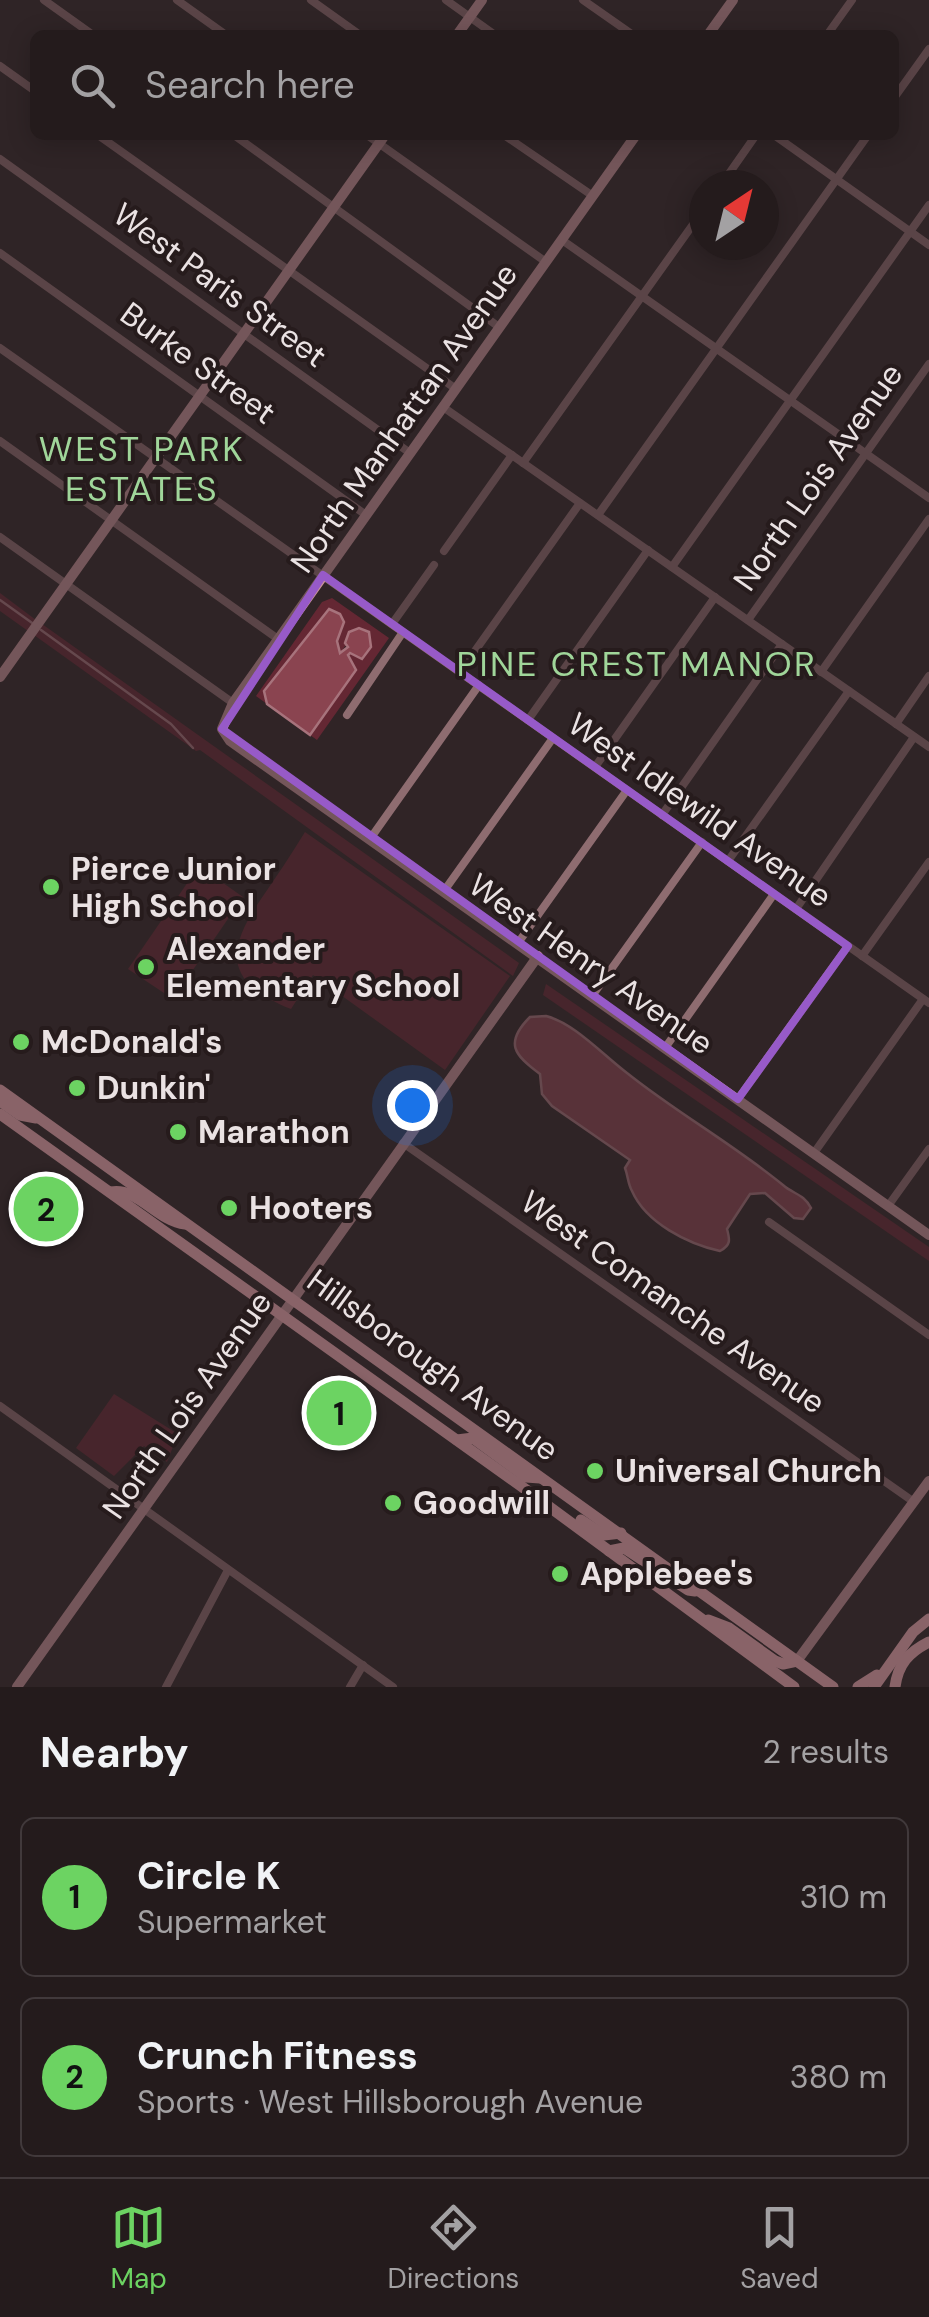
<!DOCTYPE html>
<meta charset="utf-8">
<style>
body{margin:0;font-family:"DM Sans",sans-serif;background:#302829;color:#f1f3f6}
.compass{position:absolute;left:689px;top:170px;width:90px;height:90px;border-radius:50%;background:#241b1c;box-shadow:0 5px 25px #0003;rotate:35deg}
.you{position:absolute;left:412px;top:1105px;width:35px;height:35px;margin:-25px;border:8px solid #fff;border-radius:50%;background:#1a73e8;box-shadow:0 0 0 15px #1a73e833}
.badge{display:grid;place-items:center;width:65px;height:65px;border-radius:50%;background:#6cd362;color:#111;font-size:32px;font-weight:700}
.pin{position:absolute;translate:-50% -50%;border:5px solid #fff;box-shadow:0 2px 10px #0006}
.list{margin:0;padding:0;list-style:none}
h2{display:flex;justify-content:space-between;align-items:center;height:130px;margin:0;padding:0 40px;font-size:42px}
h2 small{font-size:32px;font-weight:400;color:#a3a1a3}
.list li{display:grid;grid-template-columns:65px 1fr auto;gap:30px;align-items:center;box-sizing:border-box;height:160px;margin:0 20px 20px;padding:0 20px;border:2px solid #41393b;border-radius:15px}
.list b{display:block;font-size:38px;white-space:nowrap}
.list p{margin:0;font-size:32px;white-space:nowrap;color:#a3a1a3}
.list em{font-size:32px;font-style:normal;color:#a3a1a3}
.icon{flex:none;width:55px;height:55px;fill:none;stroke:currentColor;stroke-width:2;stroke-linecap:round;stroke-linejoin:round}
.map{position:relative;flex:none;width:929px;height:1687px;overflow:hidden}
.search{position:absolute;background:#241b1c;box-shadow:0 5px 25px #0003;left:30px;right:30px;top:30px;height:110px;display:flex;align-items:center;gap:25px;box-sizing:border-box;padding:0 35px;border-radius:15px;color:#a3a1a3;font-size:38px}
.sheet{height:490px;background:#241b1c}
nav{display:flex;justify-content:space-around;align-items:center;box-sizing:border-box;height:140px;border-top:2px solid #41393b;background:#241b1c;font-size:28px;color:#a3a1a3}
nav a{display:grid;justify-items:center;gap:5px}
nav .on{color:#6cd362}
.map>svg:first-child{display:block}
</style>
<div class="map">
<svg width="929" height="1687" viewBox="0 0 929 1687">
<rect width="100%" height="100%" fill="#302426"/>
<g fill="#642733">
<polygon points="0,593 36,620 28,631 0,611"/>
<polygon points="332,598 389,638 317,740 310,735 356,670 347,655 371,647 369,631 359,628 340,653 337,641 343,628 343,617 305,639 265,691 267,704 256,696 322,602"/>
<polygon points="42,624 519,963 513,976 200,750 196,751 34,635"/>
<path d="M305,832L510,976L445,1070L313,975L291,1009C225,982 225,952 261,899C276,877 291,855 305,832Z"/>
<polygon points="199,866 243,897 173,999 128,969"/>
<polygon points="546,984 929,1247 929,1261 543,995"/>
<polygon points="114,1394 178,1434 167,1462 144,1446 114,1476 76,1448"/>
</g>
<g fill="#8a4450" stroke="#a7737c" stroke-width="2.5">
<polygon points="329,609 340,614 344,622 337,641 340,653 348,647 345,643 349,632 359,628 369,632 371,647 362,659 350,653 348,655 356,670 310,735 267,704 264,691"/>
<path d="M546,1016C574,1023 603,1055 627,1073C677,1113 733,1144 783,1185C793,1194 804,1194 811,1208L803,1219L794,1218L765,1193L750,1194L727,1229C730,1240 731,1245 720,1251C688,1244 646,1223 632,1191C628,1184 628,1176 625,1168L630,1160L552,1106L542,1094L540,1074C514,1055 504,1043 530,1017Z"/>
</g>
<g fill="none" stroke-linecap="round" stroke-linejoin="round">
<g stroke="#a7737c" stroke-width="2.5">
<polyline points="0,600 35,625"/>
<polyline points="41,630 171,724 193,748"/>
</g>
<g stroke="#8e6c70" stroke-width="8">
<polyline points="44,0 93,35"/>
<polyline points="177,0 226,35"/>
<polyline points="311,0 360,35"/>
<polyline points="446,0 495,35"/>
<polyline points="583,0 633,35"/>
<polyline points="827,35 852,0"/>
<polyline points="0,66 35,91"/>
<polyline points="894,98 929,49"/>
<polyline points="98,135 456,389"/>
<polyline points="234,135 499,327"/>
<polyline points="367,135 546,262"/>
<polyline points="504,135 593,196"/>
<polyline points="774,135 929,245"/>
<polyline points="0,159 410,453"/>
<polyline points="721,185 756,135"/>
<polyline points="562,240 929,498"/>
<polyline points="0,253 366,515"/>
<polyline points="0,348 929,1003"/>
<polyline points="443,407 929,747"/>
<polyline points="0,441 278,639"/>
<polyline points="523,463 704,209"/>
<polyline points="598,515 868,135"/>
<polyline points="0,537 233,703"/>
<polyline points="444,551 512,455"/>
<polyline points="672,567 929,205"/>
<polyline points="748,620 929,364"/>
<polyline points="392,624 434,565"/>
<polyline points="460,672 580,503"/>
<polyline points="821,672 929,519"/>
<polyline points="347,715 403,632"/>
<polyline points="528,720 648,550"/>
<polyline points="896,724 929,676"/>
<polyline points="595,767 715,597"/>
<polyline points="662,815 782,644"/>
<polyline points="370,839 479,685"/>
<polyline points="728,861 849,691"/>
<polyline points="444,891 553,738"/>
<polyline points="796,909 914,737"/>
<polyline points="518,943 627,790"/>
<polyline points="862,956 929,862"/>
<polyline points="592,996 702,842"/>
<polyline points="665,1048 774,894"/>
<polyline points="738,1099 848,946"/>
<polyline points="403,1143 914,1502"/>
<polyline points="814,1153 923,999"/>
<polyline points="888,1206 929,1149"/>
<polyline points="769,1222 929,1335"/>
<polyline points="0,1406 393,1687"/>
<polyline points="166,1687 228,1570"/>
<polyline points="350,1687 363,1665"/>
</g>
<g stroke="#c89299" stroke-width="10">
<polyline points="457,35 482,0"/>
<polyline points="708,35 733,0"/>
<polyline points="636,135 233,703 222,729 230,741 929,1235"/>
<polyline points="0,677 385,135"/>
<polyline points="797,1661 929,1481"/>
<polyline points="17,1687 538,956"/>
</g>
<g stroke="#f5b0b9" stroke-width="11">
<polyline points="0,1090 833,1687"/>
<polyline points="0,1101 20,1115 36,1118"/>
<polyline points="0,1114 521,1486 794,1687"/>
<path d="M111,1192C138,1187 157,1221 185,1224"/>
<polyline points="457,1440 473,1438 526,1477 540,1478"/>
<polyline points="581,1520 604,1535 621,1533"/>
<polyline points="609,1551 624,1548 688,1590 695,1591"/>
<polyline points="708,1620 729,1628 775,1661 783,1664 797,1661"/>
<polyline points="858,1687 877,1675"/>
<polyline points="874,1687 913,1632 929,1619"/>
<path d="M895,1687C898,1664 909,1652 929,1642"/>
</g>
</g>
<path d="M0 0H929V1687H0ZM323,575L848,946L738,1099L222,729Z" fill="#302426" fill-opacity=".55" fill-rule="evenodd"/>
<path fill="none" stroke="#975ac8" stroke-width="8" stroke-linejoin="round" d="M323,575L848,946L738,1099L222,729Z"/>
<g fill="#6cd362" stroke="#261b1c" stroke-width="4">
<circle cx="51" cy="887" r="10"/>
<circle cx="146" cy="967" r="10"/>
<circle cx="21" cy="1042" r="10"/>
<circle cx="77" cy="1088" r="10"/>
<circle cx="178" cy="1132" r="10"/>
<circle cx="229" cy="1208" r="10"/>
<circle cx="595" cy="1471" r="10"/>
<circle cx="393" cy="1503" r="10"/>
<circle cx="560" cy="1574" r="10"/>
</g>
<g text-anchor="middle" stroke-width="8" stroke-linejoin="round" paint-order="stroke">
<g font-size="32" fill="#eae2e3" stroke="#261b1c">
<text transform="translate(220 285) rotate(36)" y="11">West Paris Street</text>
<text transform="translate(198 363) rotate(36)" y="11">Burke Street</text>
<text transform="translate(404 418) rotate(-55)" y="11">North Manhattan Avenue</text>
<text transform="translate(818 477) rotate(-55)" y="11">North Lois Avenue</text>
<text transform="translate(700 810) rotate(35)" y="11">West Idlewild Avenue</text>
<text transform="translate(591 964) rotate(35)" y="11">West Henry Avenue</text>
<text transform="translate(673 1302) rotate(35)" y="11">West Comanche Avenue</text>
<text transform="translate(433 1365) rotate(36)" y="11">Hillsborough Avenue</text>
<text transform="translate(187 1405) rotate(-55)" y="11">North Lois Avenue</text>
</g>
<g font-size="32" font-weight="bold" fill="#eae2e3" stroke="#261b1c" text-anchor="start">
<text x="71" y="880">Pierce Junior<tspan x="71" dy="37">High School</tspan></text>
<text x="166" y="960">Alexander<tspan x="166" dy="37">Elementary School</tspan></text>
<text x="41" y="1053">McDonald's</text>
<text x="97" y="1099">Dunkin'</text>
<text x="198" y="1143">Marathon</text>
<text x="249" y="1219">Hooters</text>
<text x="615" y="1482">Universal Church</text>
<text x="413" y="1514">Goodwill</text>
<text x="580" y="1585">Applebee's</text>
</g>
<g font-size="35" letter-spacing="2.5" fill="#a0d69a" stroke="#261b1c">
<text x="142" y="461">WEST PARK<tspan x="142" dy="40">ESTATES</tspan></text>
<text x="637" y="676">PINE CREST MANOR</text>
</g>
</g>
</svg>
<svg class="compass" viewBox="-18 -18 36 36"><path d="M0-13l5 13h-10z" fill="#e53935"/><path d="M0 13l5-13h-10z" fill="#a3a1a3"/></svg>
<div class="you"></div>
<div class="pin badge" style="left:339px;top:1413px">1</div>
<div class="pin badge" style="left:46px;top:1209px">2</div>
<div class="search"><svg class="icon" aria-label="search" viewBox="0 0 24 24"><circle cx="10" cy="10" r="6"/><path d="M15 15l6 6"/></svg>Search here</div>
</div>
<section class="sheet">
<h2>Nearby<small>2 results</small></h2>
<ul class="list">
<li><span class="badge">1</span><div><b>Circle K</b><p>Supermarket</p></div><em>310 m</em></li>
<li><span class="badge">2</span><div><b>Crunch Fitness</b><p>Sports · West Hillsborough Avenue</p></div><em>380 m</em></li>
</ul>
</section>
<nav>
<a class="on"><svg class="icon" aria-label="map" viewBox="0 0 24 24"><path d="M3 6l6-2 6 2 6-2v14l-6 2-6-2-6 2zM9 4v14M15 6v14"/></svg>Map</a>
<a><svg class="icon" aria-label="directions" viewBox="0 0 24 24"><path d="M12 3l9 9-9 9-9-9zM9 14v-3h6M13 9l2 2-2 2"/></svg>Directions</a>
<a><svg class="icon" aria-label="saved" viewBox="0 0 24 24"><path d="M7 4h10v16l-5-4-5 4z"/></svg>Saved</a>
</nav>
